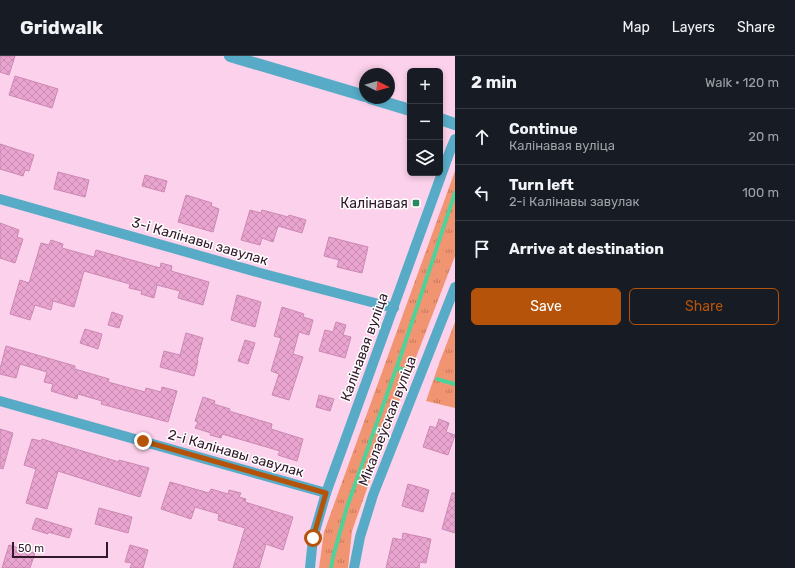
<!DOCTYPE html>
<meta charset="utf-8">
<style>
body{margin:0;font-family:Rubik,sans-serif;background:#242831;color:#f1f3f6}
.controls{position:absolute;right:12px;top:12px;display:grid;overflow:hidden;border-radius:6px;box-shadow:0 2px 6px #0003}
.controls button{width:36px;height:36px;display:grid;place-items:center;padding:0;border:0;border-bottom:1px solid #363941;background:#171b24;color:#f1f3f6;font:20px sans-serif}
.compass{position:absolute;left:359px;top:12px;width:36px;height:36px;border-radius:50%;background:#171b24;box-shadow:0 2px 6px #0003;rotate:96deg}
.scale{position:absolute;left:12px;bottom:10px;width:96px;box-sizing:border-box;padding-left:4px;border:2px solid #321829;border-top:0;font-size:11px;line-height:14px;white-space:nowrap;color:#321829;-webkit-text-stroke:3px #fff;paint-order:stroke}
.stop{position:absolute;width:12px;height:12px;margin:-9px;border:3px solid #b45309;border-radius:50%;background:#fff}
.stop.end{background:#b45309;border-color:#fff;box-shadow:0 1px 4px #0008}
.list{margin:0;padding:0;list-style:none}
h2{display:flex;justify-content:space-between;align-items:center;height:52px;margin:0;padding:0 16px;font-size:17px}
h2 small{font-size:13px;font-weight:400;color:#9ea1a6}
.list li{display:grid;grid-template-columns:26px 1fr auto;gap:12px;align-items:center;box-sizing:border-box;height:56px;padding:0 16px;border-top:1px solid #363941}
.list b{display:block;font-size:15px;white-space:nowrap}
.list p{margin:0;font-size:13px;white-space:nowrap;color:#9ea1a6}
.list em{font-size:13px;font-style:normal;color:#9ea1a6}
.actions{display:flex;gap:8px;padding:12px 16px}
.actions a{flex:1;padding:9px 0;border:1px solid #b45309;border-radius:6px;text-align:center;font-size:14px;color:#b45309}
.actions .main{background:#b45309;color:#fff}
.icon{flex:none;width:22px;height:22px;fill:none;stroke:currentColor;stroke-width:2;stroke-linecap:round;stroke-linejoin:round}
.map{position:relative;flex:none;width:455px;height:512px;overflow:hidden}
header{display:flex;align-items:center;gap:24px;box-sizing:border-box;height:56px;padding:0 20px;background:#171b24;border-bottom:1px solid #363941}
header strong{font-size:19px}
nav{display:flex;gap:22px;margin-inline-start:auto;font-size:14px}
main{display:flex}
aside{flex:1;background:#171b24}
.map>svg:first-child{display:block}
</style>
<header>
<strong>Gridwalk</strong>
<nav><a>Map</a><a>Layers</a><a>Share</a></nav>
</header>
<main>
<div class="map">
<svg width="455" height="512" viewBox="0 0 455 512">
<defs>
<pattern id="grass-tufts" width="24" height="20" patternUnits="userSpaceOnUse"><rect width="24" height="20" fill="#f09471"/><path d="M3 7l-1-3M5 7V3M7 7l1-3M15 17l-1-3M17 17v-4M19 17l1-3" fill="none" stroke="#c3785d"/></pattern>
<pattern id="building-cross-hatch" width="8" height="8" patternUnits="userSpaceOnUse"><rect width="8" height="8" fill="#e9a4cf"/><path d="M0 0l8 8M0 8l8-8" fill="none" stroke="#c88cb2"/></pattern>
</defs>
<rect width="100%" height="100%" fill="#fcd1eb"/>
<g fill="url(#grass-tufts)">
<polygon points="455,115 455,200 385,382 352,475 348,512 319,512 324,476"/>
<polygon points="455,266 455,352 426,345 440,305"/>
</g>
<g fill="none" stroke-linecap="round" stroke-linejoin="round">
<g stroke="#4fd299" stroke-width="4">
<polyline points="397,312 405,314"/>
<polyline points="437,323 455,328"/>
<polyline points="331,512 333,501 347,451 401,299 455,137"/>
</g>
</g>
<g fill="url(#building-cross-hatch)" stroke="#cb88b3">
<polygon points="0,0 15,0 9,19 0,16"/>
<polygon points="15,20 58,33 52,52 9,39"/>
<polygon points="0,88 34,99 29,115 25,114 23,120 0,113"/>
<polygon points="58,116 89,124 85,141 54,133"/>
<polygon points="145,119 167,125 164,136 142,130"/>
<polygon points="186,139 212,147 211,150 219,153 213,176 178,166"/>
<polygon points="250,154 261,157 262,154 288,161 289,159 306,164 302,177 278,170 273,186 262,182 260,189 241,184"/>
<polygon points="0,167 19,174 17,181 23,183 15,207 0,202"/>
<polygon points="329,181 368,191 362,217 337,211 339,204 324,200"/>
<polygon points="51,184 63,188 62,192 94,201 96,194 160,212 161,207 172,210 171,215 209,226 203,249 178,242 180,235 157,229 154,242 141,238 142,235 129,232 130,228 84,215 74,251 53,245 51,254 35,249 30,264 10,258 20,224 29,227 41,187 49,189"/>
<polygon points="237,239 261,246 255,271 231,264"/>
<polygon points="282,251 304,258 303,261 313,264 309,279 299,276 293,298 303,301 289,344 272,339 279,318 271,315 281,282 274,280"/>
<polygon points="112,256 123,260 119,272 108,269"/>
<polygon points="336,266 346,269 343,279 351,281 345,302 319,295 325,274 333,276"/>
<polygon points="85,273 102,278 98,293 80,287"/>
<polygon points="186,277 203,282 197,304 198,305 194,320 160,311 164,295 180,299"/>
<polygon points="245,284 255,287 248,308 238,305"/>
<polygon points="6,290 75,310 75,313 109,323 108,326 145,336 146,332 161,336 162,331 177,335 168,366 101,348 102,345 78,338 77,343 51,335 53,328 44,326 47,316 20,308 16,322 0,318 0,313"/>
<polygon points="319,339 334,343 330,355 316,351"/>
<polygon points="203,341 215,345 214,348 230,353 229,355 272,368 271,373 303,383 297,405 278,399 280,395 222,378 221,382 210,379 211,377 195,372 198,366 195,365"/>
<polygon points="439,363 449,367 446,376 455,379 448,399 423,391 430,370 436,372"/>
<polygon points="0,373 13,377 3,413 0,412"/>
<polygon points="32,383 41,385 42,383 119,406 119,404 149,412 140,441 58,415 47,453 26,447 36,413 24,409"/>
<polygon points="170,426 209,437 211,433 228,438 229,434 241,437 239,441 246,443 245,446 293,461 283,494 266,488 259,512 233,512 245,472 218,464 219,458 195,451 191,463 161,453"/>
<polygon points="408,428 429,434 423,456 402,450"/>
<polygon points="452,437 455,437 455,477 442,473"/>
<polygon points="99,452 132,461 128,477 95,468"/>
<polygon points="36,462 72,473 69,482 48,476 48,478 32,473"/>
<polygon points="403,477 431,483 426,507 420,506 419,512 386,512 393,482 402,484"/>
<polygon points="9,489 35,497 30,512 2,512"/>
<polygon points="130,489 148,494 143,512 130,512 132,507 125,506"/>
</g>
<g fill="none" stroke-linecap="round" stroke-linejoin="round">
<g stroke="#57abc6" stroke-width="10">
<polyline points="0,143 264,218 394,252"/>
<polyline points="0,345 326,437"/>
<polyline points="310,512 313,482 326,437 450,95 455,83"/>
<polyline points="354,512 360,481 373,439 455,231"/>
</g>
<g stroke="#57abc6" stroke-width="12">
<polyline points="230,0 365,40"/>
<polyline points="370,42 410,54"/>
<polyline points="440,63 455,68"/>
</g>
</g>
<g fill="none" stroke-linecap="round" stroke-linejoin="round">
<polyline stroke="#b45309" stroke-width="5" points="143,385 326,437 313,482"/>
</g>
<rect fill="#288860" stroke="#fff" stroke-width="1.5" x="412" y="143" width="8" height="8" rx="2"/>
<g text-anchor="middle" stroke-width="3" stroke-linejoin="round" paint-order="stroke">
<g font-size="14" fill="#321829" stroke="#fff" text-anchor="end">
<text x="408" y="152">Калінавая</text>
</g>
<g font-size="14" fill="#321829" stroke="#fff">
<text transform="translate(200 185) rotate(16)" y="5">3-і Калінавы завулак</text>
<text transform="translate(364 291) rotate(-70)" y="5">Калінавая вуліца</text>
<text transform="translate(387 365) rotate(-69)" y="5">Мікалаеўская вуліца</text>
<text transform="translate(236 397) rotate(16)" y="5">2-і Калінавы завулак</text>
</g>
</g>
</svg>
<div class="controls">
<button>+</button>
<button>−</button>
<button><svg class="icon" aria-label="layers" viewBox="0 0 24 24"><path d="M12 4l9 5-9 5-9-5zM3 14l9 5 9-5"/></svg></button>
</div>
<svg class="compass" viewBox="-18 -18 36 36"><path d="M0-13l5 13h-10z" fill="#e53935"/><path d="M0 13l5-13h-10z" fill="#9ea1a6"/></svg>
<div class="scale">50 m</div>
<div class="stop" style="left:313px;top:482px"></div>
<div class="stop end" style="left:143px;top:385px"></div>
</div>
<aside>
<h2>2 min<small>Walk · 120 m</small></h2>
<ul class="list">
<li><svg class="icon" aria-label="ahead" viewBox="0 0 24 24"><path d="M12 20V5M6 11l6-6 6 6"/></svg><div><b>Continue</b><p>Калінавая вуліца</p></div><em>20 m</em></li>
<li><svg class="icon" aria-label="left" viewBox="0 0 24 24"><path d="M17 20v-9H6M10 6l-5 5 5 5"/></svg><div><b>Turn left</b><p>2-і Калінавы завулак</p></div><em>100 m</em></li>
<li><svg class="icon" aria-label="arrive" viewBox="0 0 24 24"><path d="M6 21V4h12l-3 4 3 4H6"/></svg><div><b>Arrive at destination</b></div></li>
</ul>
<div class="actions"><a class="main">Save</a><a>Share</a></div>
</aside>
</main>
